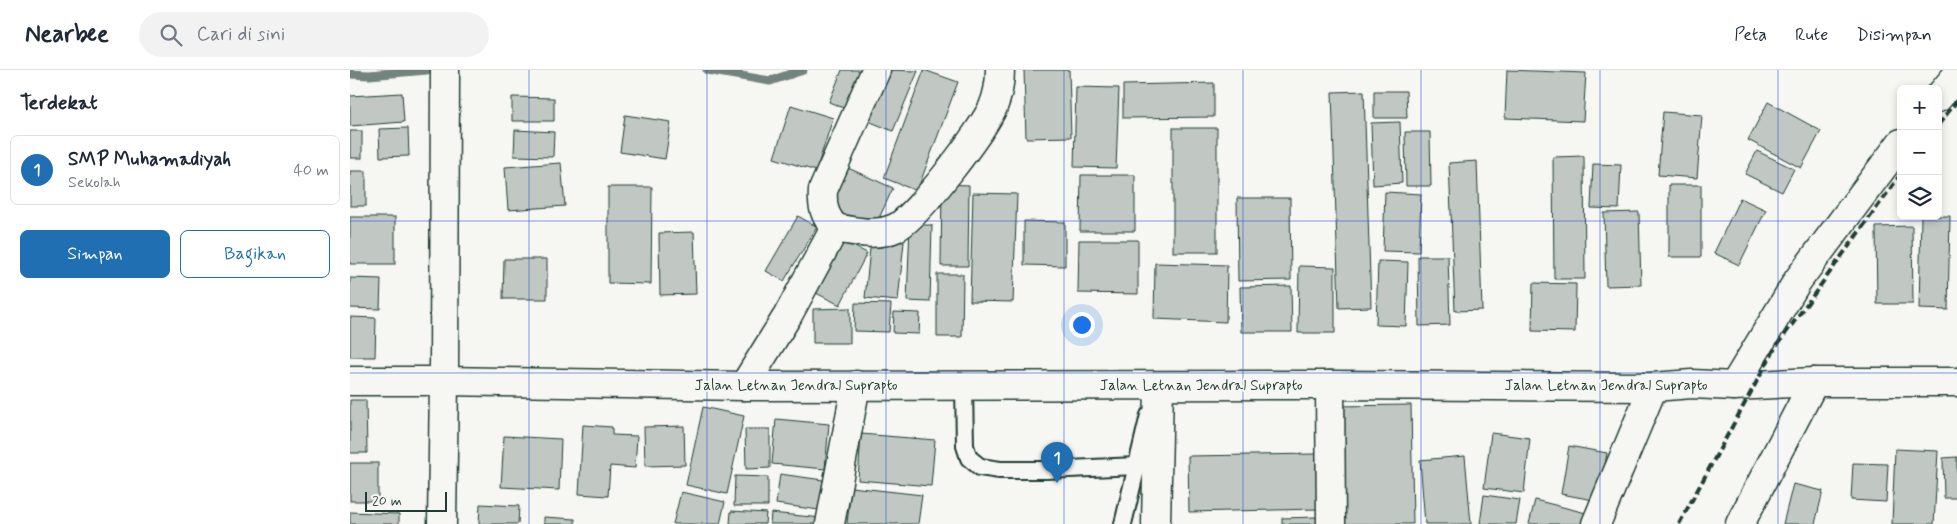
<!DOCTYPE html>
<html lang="id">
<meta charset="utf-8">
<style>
body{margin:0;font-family:Mynerve,sans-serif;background:#f2f2f3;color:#1f2937}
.controls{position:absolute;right:15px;top:15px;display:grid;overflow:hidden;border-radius:8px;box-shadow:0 2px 8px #0003}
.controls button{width:45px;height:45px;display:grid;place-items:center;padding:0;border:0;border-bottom:1px solid #e0e1e3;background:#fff;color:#1f2937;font:25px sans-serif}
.scale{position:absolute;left:15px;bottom:12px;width:82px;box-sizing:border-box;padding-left:5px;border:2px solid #1f3d34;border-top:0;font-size:14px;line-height:18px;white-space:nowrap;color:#1f3d34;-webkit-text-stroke:4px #f6f6f2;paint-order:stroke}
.you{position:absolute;left:731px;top:254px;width:18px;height:18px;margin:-12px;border:4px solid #fff;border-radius:50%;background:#1a73e8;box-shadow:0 0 0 8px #1a73e833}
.badge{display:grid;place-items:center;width:32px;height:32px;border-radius:50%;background:#1f6fb2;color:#fff;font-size:16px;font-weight:700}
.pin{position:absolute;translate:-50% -41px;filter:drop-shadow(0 1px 2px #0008)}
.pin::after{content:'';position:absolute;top:26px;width:18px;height:15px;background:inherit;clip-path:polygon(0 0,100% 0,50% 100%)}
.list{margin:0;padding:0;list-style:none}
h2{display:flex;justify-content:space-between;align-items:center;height:65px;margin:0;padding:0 20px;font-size:21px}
h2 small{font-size:16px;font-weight:400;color:#747a83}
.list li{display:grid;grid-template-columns:32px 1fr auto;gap:15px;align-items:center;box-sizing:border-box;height:70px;margin:0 10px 10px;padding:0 10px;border:1px solid #e0e1e3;border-radius:8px}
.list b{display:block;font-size:19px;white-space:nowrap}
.list p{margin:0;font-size:16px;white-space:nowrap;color:#747a83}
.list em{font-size:16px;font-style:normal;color:#747a83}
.actions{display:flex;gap:10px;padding:15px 20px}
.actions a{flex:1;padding:11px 0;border:1px solid #1f6fb2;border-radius:8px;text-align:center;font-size:18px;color:#1f6fb2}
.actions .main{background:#1f6fb2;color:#fff}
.icon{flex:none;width:28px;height:28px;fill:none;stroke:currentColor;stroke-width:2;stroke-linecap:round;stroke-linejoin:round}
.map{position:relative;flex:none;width:1607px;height:454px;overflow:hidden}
header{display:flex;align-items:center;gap:30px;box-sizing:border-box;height:70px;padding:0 25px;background:#fff;border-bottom:1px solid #e0e1e3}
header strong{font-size:24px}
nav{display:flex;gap:28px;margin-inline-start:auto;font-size:18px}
.search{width:350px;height:45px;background:#f2f2f3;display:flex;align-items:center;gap:12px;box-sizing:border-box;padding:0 18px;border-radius:28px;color:#747a83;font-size:19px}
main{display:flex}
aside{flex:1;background:#fff}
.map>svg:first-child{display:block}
</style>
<header>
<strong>Nearbee</strong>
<div class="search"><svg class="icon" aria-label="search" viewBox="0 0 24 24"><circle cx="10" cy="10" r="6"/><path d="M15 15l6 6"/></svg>Cari di sini</div>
<nav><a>Peta</a><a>Rute</a><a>Disimpan</a></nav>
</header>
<main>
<aside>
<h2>Terdekat<small></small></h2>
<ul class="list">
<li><span class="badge">1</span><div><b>SMP Muhamadiyah</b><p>Sekolah</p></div><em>40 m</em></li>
</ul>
<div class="actions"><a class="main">Simpan</a><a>Bagikan</a></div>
</aside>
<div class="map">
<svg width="1607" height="454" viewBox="0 0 1607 454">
<rect width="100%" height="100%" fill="#f6f6f2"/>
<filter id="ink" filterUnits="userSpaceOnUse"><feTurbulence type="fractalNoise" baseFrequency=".02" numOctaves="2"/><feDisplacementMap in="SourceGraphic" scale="10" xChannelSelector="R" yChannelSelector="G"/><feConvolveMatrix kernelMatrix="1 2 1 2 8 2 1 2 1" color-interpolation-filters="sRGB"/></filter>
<g filter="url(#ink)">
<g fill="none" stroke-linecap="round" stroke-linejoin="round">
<g stroke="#72847d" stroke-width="9">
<polyline points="357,0 420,11 453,0"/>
<polyline points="0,4 19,5 77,0"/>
</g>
</g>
<g fill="#c1c8c3" stroke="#1f3d34">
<polygon points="492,0 520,0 503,42 479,32"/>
<polygon points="531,0 568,1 543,61 511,48"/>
<polygon points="574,0 608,12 567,121 534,108"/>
<polygon points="674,0 719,0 721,67 676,68"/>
<polygon points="1157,0 1236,3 1233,51 1155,48"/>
<polygon points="864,13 864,47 773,48 773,15"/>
<polygon points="726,17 769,18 766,98 724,97"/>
<polygon points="1014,21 1021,237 989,238 982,22"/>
<polygon points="1024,21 1056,21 1057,48 1024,48"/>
<polygon points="52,23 54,52 0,56 0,26"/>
<polygon points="162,27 204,28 204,51 162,51"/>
<polygon points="1418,32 1471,61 1451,98 1398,70"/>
<polygon points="441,35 483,48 466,101 424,88"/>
<polygon points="1313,42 1352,45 1347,108 1308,105"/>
<polygon points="275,45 321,52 315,89 270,82"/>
<polygon points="1050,52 1052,113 1023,115 1021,53"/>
<polygon points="58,58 59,86 30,87 29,59"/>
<rect x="823" y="58" width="44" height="124"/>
<polygon points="165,60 204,62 203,87 164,86"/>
<rect x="0" y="61" width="12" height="27"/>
<polygon points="1055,62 1080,62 1081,116 1056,116"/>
<polygon points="1407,81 1444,99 1432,122 1395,104"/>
<polygon points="1234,86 1235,209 1204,209 1203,87"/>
<polygon points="1127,91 1132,240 1105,241 1099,93"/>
<polygon points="211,93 215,136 158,140 155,97"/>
<polygon points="1243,94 1271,95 1269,139 1241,138"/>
<polygon points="498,98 543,118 524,159 479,138"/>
<rect x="0" y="101" width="16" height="35"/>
<polygon points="731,105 785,105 785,161 730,161"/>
<polygon points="592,114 619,115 618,196 591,196"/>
<rect x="1319" y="115" width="32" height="72"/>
<polygon points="258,117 302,117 301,214 258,213"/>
<polygon points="1035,122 1071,124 1069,182 1033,181"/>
<polygon points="623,123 667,124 663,232 620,231"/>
<polygon points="887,128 940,128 941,210 888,211"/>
<polygon points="1390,128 1416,140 1389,195 1364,183"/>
<polygon points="1289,142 1291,215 1256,216 1254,143"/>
<polygon points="448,146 467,157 434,211 416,201"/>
<polygon points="1571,146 1600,146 1598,240 1569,239"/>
<rect x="0" y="147" width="45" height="47"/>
<polygon points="674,151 715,152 715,196 674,195"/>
<polygon points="560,155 582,155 580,232 557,231"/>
<polygon points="1562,156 1563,234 1527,234 1526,157"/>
<polygon points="344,162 346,224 310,225 309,163"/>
<polygon points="485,167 517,183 490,235 458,219"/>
<polygon points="521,169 554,172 548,231 515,228"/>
<polygon points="729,170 788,170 788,224 728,223"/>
<polygon points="1068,186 1098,186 1100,255 1069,256"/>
<polygon points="154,189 197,189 197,229 153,229"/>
<polygon points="1028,191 1058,192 1056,256 1026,255"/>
<polygon points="805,193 877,195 876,252 804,249"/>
<polygon points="949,196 985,197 985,263 948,263"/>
<polygon points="587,204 613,204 612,267 587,267"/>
<polygon points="0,208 31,209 30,239 0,238"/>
<polygon points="1183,213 1226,214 1225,262 1182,261"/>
<polygon points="941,216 942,262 891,262 890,217"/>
<polygon points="505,233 541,234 539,262 504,261"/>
<polygon points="500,238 500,273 463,273 463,239"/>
<polygon points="544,242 570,243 569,264 543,263"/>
<polygon points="0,247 26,248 25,287 0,287"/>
<polygon points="0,330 16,330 17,383 0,383"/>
<polygon points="1061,335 1063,454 987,454 986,336"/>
<polygon points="353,337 394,346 377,424 336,415"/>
<polygon points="426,349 479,354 475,399 422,394"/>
<polygon points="233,355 262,357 262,365 287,366 285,398 260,396 258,426 229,424"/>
<polygon points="334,356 335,395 295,396 294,357"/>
<polygon points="395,359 420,359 420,398 396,399"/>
<polygon points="1141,363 1180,368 1174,423 1134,418"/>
<polygon points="511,364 585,370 581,416 508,410"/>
<polygon points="154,366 211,369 209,420 151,417"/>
<polygon points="1219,376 1257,383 1249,431 1211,424"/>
<polygon points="1545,379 1588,381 1584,454 1542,454"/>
<polygon points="966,384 967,439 839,442 838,386"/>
<polygon points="1115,386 1121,454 1075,454 1070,390"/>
<polygon points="1607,387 1607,428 1594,428 1593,388"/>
<rect x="0" y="393" width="28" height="38"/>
<polygon points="1503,393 1538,394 1536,432 1501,430"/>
<polygon points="430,404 473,410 469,440 426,434"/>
<polygon points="385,406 418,407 418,436 384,436"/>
<polygon points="1443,414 1473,421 1465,454 1433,454"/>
<polygon points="501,417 572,425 568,454 497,454"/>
<polygon points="331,422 375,432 370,454 323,454"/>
<polygon points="1134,425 1170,430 1166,454 1130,454"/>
<polygon points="1185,430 1236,443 1233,454 1179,454"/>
<polygon points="130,434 169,436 168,454 129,454"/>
<polygon points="381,441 416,443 415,454 380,454"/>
<polygon points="0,442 49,444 49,454 0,454"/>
<polygon points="421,443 472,448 472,454 420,454"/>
<polygon points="194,447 225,449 225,454 194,454"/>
<polygon points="967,447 967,454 932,454 932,448"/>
</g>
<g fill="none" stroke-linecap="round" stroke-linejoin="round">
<g stroke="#1f3d34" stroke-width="20">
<g id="service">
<polyline points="614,316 615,376 619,388 630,397 650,400 696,400 787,396"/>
<polyline points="773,454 799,345"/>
</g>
</g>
<g stroke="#1f3d34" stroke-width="31">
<g id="minor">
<polyline points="1588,28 1607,5"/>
<path d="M485,158C505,161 525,167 545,158C567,148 632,61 643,37C648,25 650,13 650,0"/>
<polyline points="0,311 94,311"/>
<polyline points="980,315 981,454"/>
<path d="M394,316L438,245L485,158C474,145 472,136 473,120L526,0"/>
<polyline points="1384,316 1448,210 1551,73"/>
<polyline points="480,454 506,315"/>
<polyline points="806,454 809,316"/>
<polyline points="1246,454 1303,317"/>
<polyline points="1390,454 1464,312"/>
</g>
</g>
<g stroke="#1f3d34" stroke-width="31">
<polyline id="secondary" points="94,311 394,316 980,315 1303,317 1342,314 1384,316 1464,312 1607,312"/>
</g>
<g stroke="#1f3d34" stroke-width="31">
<polyline id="trunk" points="92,454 94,311 95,0"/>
</g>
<use href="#service" stroke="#f6f6f2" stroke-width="16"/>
<use href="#minor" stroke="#f6f6f2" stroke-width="28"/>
<use href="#secondary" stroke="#f6f6f2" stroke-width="28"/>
<use href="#trunk" stroke="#f6f6f2" stroke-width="28"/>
<g stroke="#1f3d34" stroke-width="4" stroke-dasharray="8 4" stroke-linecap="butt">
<polyline points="1588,55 1607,31"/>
<polyline points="1329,454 1425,278 1551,104"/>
</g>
</g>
</g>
<path fill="none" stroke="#1d4ed8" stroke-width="1" stroke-opacity="0.55" d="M179,0V454M357,0V454M536,0V454M714,0V454M893,0V454M1071,0V454M1250,0V454M1428,0V454M0,151H1607M0,303H1607"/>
<g text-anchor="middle" stroke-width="4" stroke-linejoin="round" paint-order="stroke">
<g font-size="15" fill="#1f3d34" stroke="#f6f6f2">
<text x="446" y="320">Jalan Letnan Jendral Suprapto</text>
<text x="851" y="320">Jalan Letnan Jendral Suprapto</text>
<text x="1256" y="320">Jalan Letnan Jendral Suprapto</text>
</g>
</g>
</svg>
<div class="controls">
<button>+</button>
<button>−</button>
<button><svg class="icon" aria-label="layers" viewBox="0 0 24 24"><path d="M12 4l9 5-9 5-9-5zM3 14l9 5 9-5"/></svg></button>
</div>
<div class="scale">20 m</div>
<div class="you"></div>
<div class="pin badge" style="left:707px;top:413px">1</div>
</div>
</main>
